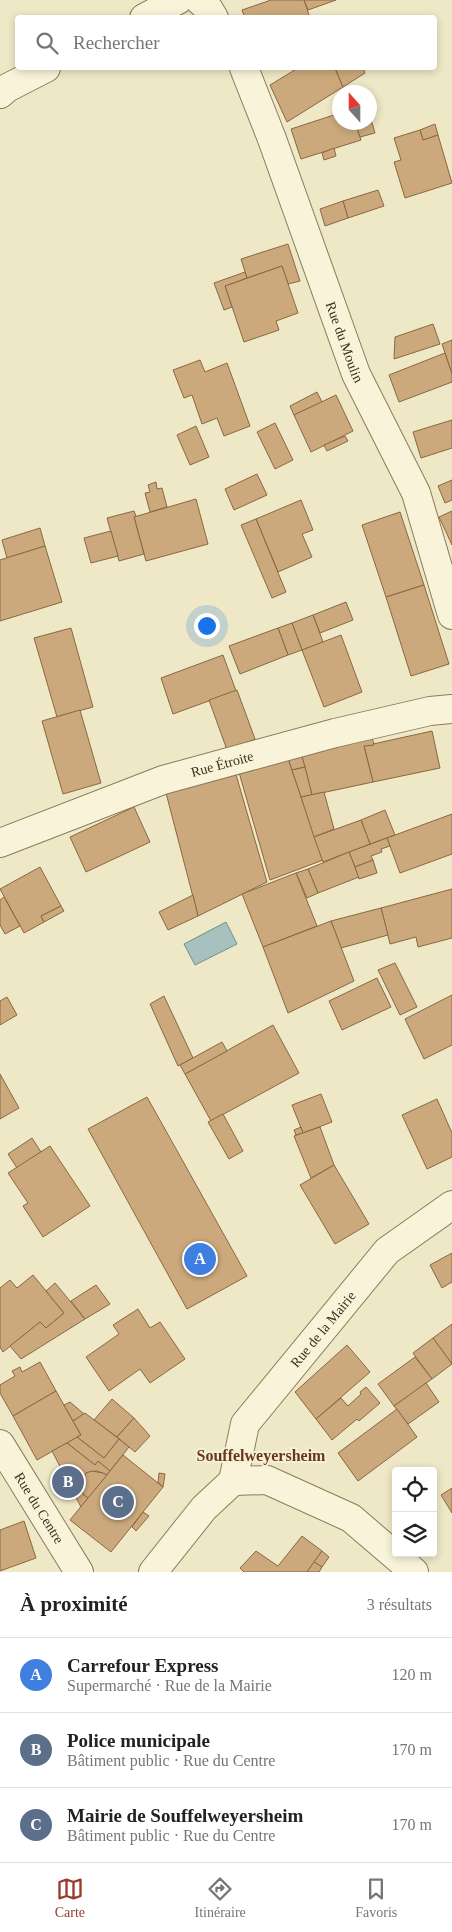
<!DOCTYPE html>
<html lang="fr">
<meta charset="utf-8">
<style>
body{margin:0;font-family:"Times New Roman",serif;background:#f2f2f2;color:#222}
.controls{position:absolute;right:15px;bottom:15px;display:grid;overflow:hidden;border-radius:5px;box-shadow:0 2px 8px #0003}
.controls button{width:45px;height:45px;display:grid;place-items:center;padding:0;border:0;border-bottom:1px solid #e0e0e0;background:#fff;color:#222;font:25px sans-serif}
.compass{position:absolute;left:332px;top:85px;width:45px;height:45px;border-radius:50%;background:#fff;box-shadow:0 2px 8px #0003;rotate:339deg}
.you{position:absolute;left:206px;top:625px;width:18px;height:18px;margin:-12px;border:4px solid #fff;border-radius:50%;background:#1a73e8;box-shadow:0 0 0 8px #1a73e833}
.badge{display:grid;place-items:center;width:32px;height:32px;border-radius:50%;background:#993a2b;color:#fff;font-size:16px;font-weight:700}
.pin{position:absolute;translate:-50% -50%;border:2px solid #fff;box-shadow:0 1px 5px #0006}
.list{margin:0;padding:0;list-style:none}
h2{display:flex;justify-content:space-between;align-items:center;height:65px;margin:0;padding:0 20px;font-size:21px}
h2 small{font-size:16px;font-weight:400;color:#767676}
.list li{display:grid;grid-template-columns:32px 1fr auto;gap:15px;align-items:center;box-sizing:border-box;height:75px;padding:0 20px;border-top:1px solid #e0e0e0}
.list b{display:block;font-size:19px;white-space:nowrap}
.list p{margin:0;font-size:16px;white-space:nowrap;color:#767676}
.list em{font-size:16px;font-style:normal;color:#767676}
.icon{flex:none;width:28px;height:28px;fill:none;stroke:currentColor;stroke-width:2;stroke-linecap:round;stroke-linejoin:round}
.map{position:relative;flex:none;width:452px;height:1572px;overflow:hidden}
.search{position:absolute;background:#fff;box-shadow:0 2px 8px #0003;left:15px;right:15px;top:15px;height:55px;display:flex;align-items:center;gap:12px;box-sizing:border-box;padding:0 18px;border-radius:5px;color:#767676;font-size:19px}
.sheet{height:290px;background:#fff}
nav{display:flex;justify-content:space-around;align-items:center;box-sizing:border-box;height:70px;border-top:1px solid #e0e0e0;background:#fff;font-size:14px;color:#767676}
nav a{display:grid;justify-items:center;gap:2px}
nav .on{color:#993a2b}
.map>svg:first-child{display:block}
</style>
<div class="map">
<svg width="452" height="1572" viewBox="0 0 452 1572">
<rect width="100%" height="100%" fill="#eee8c6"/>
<polygon fill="#a7c2be" stroke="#6e918d" points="226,922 237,944 195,965 184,944"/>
<g fill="#cca97c" stroke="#896841">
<polygon points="271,0 304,0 310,18 245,18 242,10"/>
<polygon points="304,0 336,0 308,10"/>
<polygon points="298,68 335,68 343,87 287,122 270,85"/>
<polygon points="335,68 363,68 365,73 343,87"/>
<polygon points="340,113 340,122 355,122 361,140 301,159 291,129"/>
<polygon points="370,116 375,133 360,137 355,122 370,122"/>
<polygon points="435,124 438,135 423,140 420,130"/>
<polygon points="420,130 423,140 438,135 452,183 405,198 394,162 401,160 394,138"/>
<polygon points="334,148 336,156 324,160 322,153"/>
<polygon points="378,190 384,206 348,218 343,201"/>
<polygon points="343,201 348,218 325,226 320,209"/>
<polygon points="288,244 300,281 288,284 282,266 247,278 241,259"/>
<polygon points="282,266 298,313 276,321 279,330 244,342 225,286"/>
<polygon points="245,272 247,278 225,286 232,307 224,310 214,283"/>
<polygon points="433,324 440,344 394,359 395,337"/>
<polygon points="452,340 452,374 442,344"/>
<polygon points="445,353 452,374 452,382 399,402 389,375"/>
<polygon points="200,360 205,372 227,363 250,426 224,436 217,418 202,424 192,395 184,398 173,370"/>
<polygon points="317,392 322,402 294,415 290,406"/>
<polygon points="336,395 353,431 311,452 294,415"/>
<polygon points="452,420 452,448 421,458 413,432"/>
<polygon points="275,423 293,460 275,469 257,432"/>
<polygon points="196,426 209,457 190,465 177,435"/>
<polygon points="345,436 348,441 327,451 324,445"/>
<polygon points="257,474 267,495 234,510 225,489"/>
<polygon points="452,480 452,500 445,503 438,486"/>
<polygon points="156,482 157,489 162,488 167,507 150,512 145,493 150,492 148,485"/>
<polygon points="196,499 208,544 146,561 134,517"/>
<polygon points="301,500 313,530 302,534 312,557 278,572 256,519"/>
<polygon points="134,511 136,516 134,517 144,554 119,561 107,518"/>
<polygon points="452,511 452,545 439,517"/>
<polygon points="400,512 424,585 386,597 362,525"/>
<polygon points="256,519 286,592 272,598 241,525"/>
<polygon points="40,528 45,546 7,558 2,540"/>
<polygon points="111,531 118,556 91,563 84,538"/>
<polygon points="45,546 62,602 0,621 0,560"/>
<polygon points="424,585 449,664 411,676 386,597"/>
<polygon points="346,602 353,620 320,633 313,615"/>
<polygon points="313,615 323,642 302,650 292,623"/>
<polygon points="292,623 302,650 288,655 278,628"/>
<polygon points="71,628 93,707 57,717 34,638"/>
<polygon points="278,628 288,655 240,674 229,646"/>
<polygon points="341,635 362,692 324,707 302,650"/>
<polygon points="223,655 236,691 173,714 161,678"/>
<polygon points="237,690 255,739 227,750 209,700"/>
<polygon points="80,710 101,783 63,794 42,721"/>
<polygon points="432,731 440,768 373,782 364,746"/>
<polygon points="372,737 374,745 364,746 373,782 312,795 301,753"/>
<polygon points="301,753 305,767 292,770 287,756"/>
<polygon points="287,756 323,860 270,880 238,769"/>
<polygon points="305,767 312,795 301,797 292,770"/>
<polygon points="235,771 267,882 198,916 166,793"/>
<polygon points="324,792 334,829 314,837 301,797"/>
<polygon points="134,807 150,842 86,872 70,837"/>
<polygon points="385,810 395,835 370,844 361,820"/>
<polygon points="452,814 452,854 400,873 387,838"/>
<polygon points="361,820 370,844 323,862 314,837"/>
<polygon points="387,838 390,846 381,849 382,852 371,856 373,860 355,867 349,852"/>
<polygon points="349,852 359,877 318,893 308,869"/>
<polygon points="373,860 377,873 359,879 355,867"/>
<polygon points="40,867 61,906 41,916 44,922 24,933 0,889"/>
<polygon points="308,869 318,893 307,898 296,873"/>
<polygon points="296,873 317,926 263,947 242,894"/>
<polygon points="452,889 452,938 418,947 416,937 390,944 381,908"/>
<polygon points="193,895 198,916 168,930 159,912"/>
<polygon points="4,897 20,926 5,934 0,925 0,900"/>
<polygon points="61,906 64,911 44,922 41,916"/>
<polygon points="381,908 388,935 341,948 331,921"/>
<polygon points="331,921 354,981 288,1013 263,947"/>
<polygon points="395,963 417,1007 400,1015 378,970"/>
<polygon points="377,978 391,1007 342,1030 329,1001"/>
<polygon points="452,995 452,1045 424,1059 405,1019"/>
<polygon points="164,996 193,1058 178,1066 150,1004"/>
<polygon points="7,997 17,1015 0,1025 0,1001"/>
<polygon points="273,1025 299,1073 211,1121 185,1074"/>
<polygon points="222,1042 227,1051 185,1074 180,1065"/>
<polygon points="0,1074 19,1108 0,1119"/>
<polygon points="321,1094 332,1122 303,1133 292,1105"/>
<polygon points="147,1097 247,1276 187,1309 88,1129"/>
<polygon points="437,1099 452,1133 452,1157 427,1169 402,1115"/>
<polygon points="223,1114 243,1151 229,1159 208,1122"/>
<polygon points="301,1127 303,1133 296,1135 294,1130"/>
<polygon points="320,1127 334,1165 311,1178 294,1136"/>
<polygon points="32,1138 41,1152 17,1168 8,1154"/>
<polygon points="50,1146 90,1206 43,1237 23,1206 28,1203 8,1173"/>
<polygon points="334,1165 369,1224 335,1244 300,1185"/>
<polygon points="452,1253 452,1282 442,1288 430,1265"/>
<polygon points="33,1275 64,1313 46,1328 40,1322 3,1352 0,1347 0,1288 10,1280 17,1288"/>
<polygon points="55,1283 85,1319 21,1359 10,1346 40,1322 46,1328 64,1313 46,1291"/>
<polygon points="96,1285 110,1304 85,1319 71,1301"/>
<polygon points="138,1309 150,1328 160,1322 185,1359 150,1383 140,1369 109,1391 86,1357 119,1334 113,1325"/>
<polygon points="452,1324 452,1364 433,1338"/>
<polygon points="433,1338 452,1364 432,1379 413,1353"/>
<polygon points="347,1345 370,1372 316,1419 295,1392"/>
<polygon points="415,1357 432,1379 394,1406 378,1384"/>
<polygon points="40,1362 56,1391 13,1416 0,1393 0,1385 15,1376 12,1371 20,1367 22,1372"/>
<polygon points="426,1383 439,1402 408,1424 394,1406"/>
<polygon points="366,1387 380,1403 359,1421 357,1419 332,1440 316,1419 341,1398 348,1406 361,1394 360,1392"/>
<polygon points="56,1391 81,1435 37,1460 13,1416"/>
<polygon points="112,1399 134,1418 117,1437 94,1420"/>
<polygon points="70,1402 84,1414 73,1421 64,1405"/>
<polygon points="397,1409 417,1437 358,1481 338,1453"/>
<polygon points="85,1413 119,1439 104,1458 77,1437 81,1435 73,1421"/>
<polygon points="134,1418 150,1436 135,1452 117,1437"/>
<polygon points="77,1437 104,1458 119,1439 129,1447 110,1471 98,1461 95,1465 67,1443"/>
<polygon points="67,1443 95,1465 98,1461 110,1471 107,1475 97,1471 86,1473 81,1484 83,1494 88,1498 81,1507 52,1451"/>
<polygon points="123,1455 163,1487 111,1552 70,1520"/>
<polygon points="92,1471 103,1473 107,1475 88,1498 83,1494 81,1484 86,1473"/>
<polygon points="159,1473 165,1474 163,1487 158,1482"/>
<polygon points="452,1488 452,1513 441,1495"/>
<polygon points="143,1512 149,1516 136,1531 132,1527"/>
<polygon points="24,1521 36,1558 0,1571 0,1530"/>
<polygon points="302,1536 322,1551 307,1572 244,1572 240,1568 256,1551 278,1566"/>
<polygon points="322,1551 329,1557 322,1567 314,1562"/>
<polygon points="314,1562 322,1567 319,1572 307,1572"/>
</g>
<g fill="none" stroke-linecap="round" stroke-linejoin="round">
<g stroke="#8a7b5b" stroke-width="30">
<g id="minor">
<polyline points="199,0 208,8 214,18"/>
<polyline points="144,18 178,0"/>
<path id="s1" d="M244,68L272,139L356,374L416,493L452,615"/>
<polyline points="0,94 7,88 46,68"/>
<path id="s2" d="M0,843L163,780L335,733L430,711L452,709"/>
<path id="s3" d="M0,1444L79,1572"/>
<path id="s4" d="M233,1481L245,1424L387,1251L452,1205"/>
<polyline points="233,1481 267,1480 351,1518 414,1572"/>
<polyline points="153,1572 204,1508 233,1481"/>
</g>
</g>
<use href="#minor" stroke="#f9f4d9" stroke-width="28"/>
</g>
<g text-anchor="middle" stroke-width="4" stroke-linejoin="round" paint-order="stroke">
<g font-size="14" fill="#3a301f" stroke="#f6f1d6">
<text dy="5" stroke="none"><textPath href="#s1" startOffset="292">Rue du Moulin</textPath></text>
<text dy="5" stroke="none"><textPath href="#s2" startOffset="236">Rue Étroite</textPath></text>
<text dy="5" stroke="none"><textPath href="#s4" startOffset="181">Rue de la Mairie</textPath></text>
<text dy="5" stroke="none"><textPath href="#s3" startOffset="75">Rue du Centre</textPath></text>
</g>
<g font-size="16" font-weight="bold" fill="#67381f" stroke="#f6f1d6">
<text x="261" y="1461">Souffelweyersheim</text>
</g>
</g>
</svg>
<div class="controls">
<button><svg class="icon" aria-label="locate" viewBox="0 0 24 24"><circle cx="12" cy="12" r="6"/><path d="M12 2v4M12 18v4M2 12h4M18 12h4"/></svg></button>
<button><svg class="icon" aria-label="layers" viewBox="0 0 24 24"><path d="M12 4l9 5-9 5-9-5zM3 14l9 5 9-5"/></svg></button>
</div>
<svg class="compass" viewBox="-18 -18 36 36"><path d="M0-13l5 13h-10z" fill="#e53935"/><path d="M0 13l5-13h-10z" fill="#767676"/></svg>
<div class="you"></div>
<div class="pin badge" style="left:200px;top:1259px;background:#3f7fe0">A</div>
<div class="pin badge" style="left:68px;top:1482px;background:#5c6f8a">B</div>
<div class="pin badge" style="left:118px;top:1502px;background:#5c6f8a">C</div>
<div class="search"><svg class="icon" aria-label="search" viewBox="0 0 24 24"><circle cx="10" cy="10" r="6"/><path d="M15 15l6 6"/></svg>Rechercher</div>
</div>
<section class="sheet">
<h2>À proximité<small>3 résultats</small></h2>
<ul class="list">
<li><span class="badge" style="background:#3f7fe0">A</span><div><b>Carrefour Express</b><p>Supermarché · Rue de la Mairie</p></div><em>120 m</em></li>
<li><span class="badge" style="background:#5c6f8a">B</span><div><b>Police municipale</b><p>Bâtiment public · Rue du Centre</p></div><em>170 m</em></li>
<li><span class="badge" style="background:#5c6f8a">C</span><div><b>Mairie de Souffelweyersheim</b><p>Bâtiment public · Rue du Centre</p></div><em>170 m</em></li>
</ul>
</section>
<nav>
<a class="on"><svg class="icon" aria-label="map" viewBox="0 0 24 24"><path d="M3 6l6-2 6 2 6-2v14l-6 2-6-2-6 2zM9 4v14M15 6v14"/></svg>Carte</a>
<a><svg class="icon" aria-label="directions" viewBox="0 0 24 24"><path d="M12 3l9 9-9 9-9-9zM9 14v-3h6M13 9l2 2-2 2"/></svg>Itinéraire</a>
<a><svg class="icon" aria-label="saved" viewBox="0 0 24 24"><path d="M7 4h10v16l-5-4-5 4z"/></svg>Favoris</a>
</nav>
